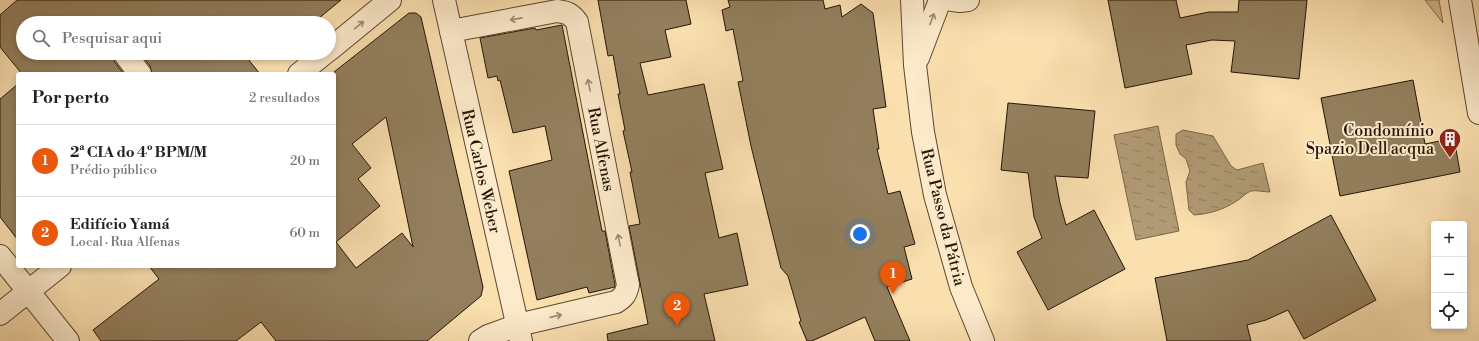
<!DOCTYPE html>
<html lang="pt">
<meta charset="utf-8">
<style>
body{margin:0;font-family:"Libre Bodoni",serif;background:#f6f6f6;color:#222}
.controls{position:absolute;right:12px;bottom:12px;display:grid;overflow:hidden;border-radius:4px;box-shadow:0 2px 6px #0003}
.controls button{width:36px;height:36px;display:grid;place-items:center;padding:0;border:0;border-bottom:1px solid #e0e0e0;background:#fff;color:#222;font:20px sans-serif}
.you{position:absolute;left:860px;top:234px;width:14px;height:14px;margin:-10px;border:3px solid #fff;border-radius:50%;background:#1a73e8;box-shadow:0 0 0 6px #1a73e833}
.badge{display:grid;place-items:center;width:26px;height:26px;border-radius:50%;background:#ea580c;color:#fff;font-size:13px;font-weight:700}
.pin{position:absolute;translate:-50% -33px;filter:drop-shadow(0 1px 2px #0008)}
.pin::after{content:'';position:absolute;top:21px;width:14px;height:12px;background:inherit;clip-path:polygon(0 0,100% 0,50% 100%)}
.list{margin:0;padding:0;list-style:none}
h2{display:flex;justify-content:space-between;align-items:center;height:52px;margin:0;padding:0 16px;font-size:17px}
h2 small{font-size:13px;font-weight:400;color:#767676}
.list li{display:grid;grid-template-columns:26px 1fr auto;gap:12px;align-items:center;box-sizing:border-box;height:72px;padding:0 16px;border-top:1px solid #e0e0e0}
.list b{display:block;font-size:15px;white-space:nowrap}
.list p{margin:0;font-size:13px;white-space:nowrap;color:#767676}
.list em{font-size:13px;font-style:normal;color:#767676}
.icon{flex:none;width:22px;height:22px;fill:none;stroke:currentColor;stroke-width:2;stroke-linecap:round;stroke-linejoin:round}
.map{position:relative;flex:none;width:1479px;height:341px;overflow:hidden}
.search{position:absolute;background:#fff;box-shadow:0 2px 6px #0003;left:16px;top:16px;width:320px;height:44px;display:flex;align-items:center;gap:10px;box-sizing:border-box;padding:0 14px;border-radius:22px;color:#767676;font-size:15px}
.panel{position:absolute;background:#fff;box-shadow:0 2px 6px #0003;left:16px;top:72px;width:320px;height:196px;border-radius:4px}
.map>svg:first-child{display:block}
</style>
<div class="map">
<svg width="1479" height="341" viewBox="0 0 1479 341">
<defs>
<pattern id="grass-tufts" width="24" height="20" patternUnits="userSpaceOnUse"><rect width="24" height="20" fill="#d6bd92"/><path d="M3 7l-1-3M5 7V3M7 7l1-3M15 17l-1-3M17 17v-4M19 17l1-3" fill="none" stroke="#b8a27c"/></pattern>
<pattern id="water-ripples" width="26" height="14" patternUnits="userSpaceOnUse"><rect width="26" height="14" fill="#b19b75"/><path d="M2 4q2-2 4 0t4 0M15 11q2-2 4 0t4 0" fill="none" stroke="#907d5e"/></pattern>
</defs>
<rect width="100%" height="100%" fill="#fadfaf"/>
<filter id="stains"><feTurbulence type="fractalNoise" baseFrequency=".005" numOctaves="4"/><feColorMatrix values="0 0 0 0 .2 0 0 0 0 .09 0 0 0 0 .02 0 0 0 .5 -.17"/></filter>
<radialGradient id="worn" r=".72"><stop offset=".6" stop-color="#630" stop-opacity="0"/><stop offset="1" stop-color="#630" stop-opacity=".3"/></radialGradient>
<polygon fill="url(#grass-tufts)" stroke="#7d6a4c" points="1425,0 1439,0 1443,23"/>
<g fill="url(#water-ripples)" stroke="#796648">
<polygon points="1158,126 1179,231 1136,240 1114,135"/>
<path d="M1183,130L1213,136L1231,166L1237,170L1263,163L1270,192C1264,192 1257,190 1251,191C1245,193 1241,199 1235,202C1223,210 1208,214 1194,215L1189,210L1186,182L1190,171L1186,159L1180,154L1176,145V134Z"/>
</g>
<g fill="#937f5d" stroke="#241605" fill-rule="evenodd">
<polygon points="17,0 341,0 313,23 23,23 23,53 112,53 114,61 124,74 22,74 0,47 0,15"/>
<polygon points="598,0 686,0 691,24 665,30 671,57 640,63 648,95 704,84 723,169 705,173 719,238 737,233 748,285 704,294 715,341 608,341 607,334 648,324 629,226 640,224 630,172 632,172 623,131 625,130 618,94 620,94 613,55 608,56"/>
<polygon points="728,0 823,0 825,9 840,5 842,17 861,4 873,13 886,107 873,109 879,149 877,149 888,194 900,191 915,244 904,247 912,279 887,287 910,341 875,341 865,317 812,341 807,341 799,322 801,321 788,276 781,268 751,146 738,82 743,81 733,29 726,31 722,10 730,7"/>
<polygon points="1108,0 1176,0 1180,18 1209,12 1238,12 1239,0 1307,0 1299,79 1231,72 1235,41 1212,40 1186,45 1192,74 1125,88"/>
<path d="M409,13H416L421,17L483,287L481,296L427,341H276L261,322L236,341H101L93,330L159,279L149,266H334V72ZM386,117L413,247L402,233L356,268L336,242L380,206L358,179L371,168L352,144Z"/>
<polygon points="562,25 602,231 605,231 615,285 615,287 589,293 587,287 537,300 509,171 552,160 545,126 513,133 500,80 498,81 497,76 488,78 480,38 535,28 536,30"/>
<polygon points="140,53 255,53 248,59 260,74 152,74 150,66"/>
<polygon points="1413,80 1425,144 1454,138 1460,172 1340,196 1321,98"/>
<polygon points="18,84 18,240 0,217 0,99"/>
<polygon points="1008,103 1095,111 1088,178 1055,176 1060,203 1066,225 1094,210 1125,269 1048,310 1017,252 1042,238 1034,217 1028,173 1001,170"/>
<polygon points="1331,215 1376,300 1304,339 1288,310 1266,320 1247,325 1251,341 1167,341 1155,278 1248,260"/>
</g>
<g fill="none" stroke-linecap="round" stroke-linejoin="round">
<g stroke="#5a4830" stroke-width="24">
<g id="minor">
<polyline points="444,0 521,341"/>
<polyline points="912,0 915,65 923,132 935,195 961,287 983,341"/>
<polyline points="952,0 960,1 968,0"/>
<polyline points="1460,0 1479,113"/>
<path d="M451,31L557,11C567,12 571,14 577,22L628,285C626,294 624,297 616,302L518,325L488,336L480,341"/>
<polyline points="329,50 390,0"/>
<polyline points="124,53 140,74"/>
<polyline points="918,58 940,0"/>
<polyline points="299,74 325,53"/>
<polyline points="0,256 68,341"/>
<polyline points="0,314 60,266"/>
</g>
</g>
<use href="#minor" stroke="#fceacb" stroke-width="22"/>
</g>
<defs><path id="oneway-shaft" d="M-6 0H5M1.5-3L5.5 0L1.5 3" fill="none" stroke-width="1.6" stroke-linecap="round" stroke-linejoin="round"/></defs>
<g stroke="#9b8b72">
<use href="#oneway-shaft" transform="translate(516 19) rotate(169)"/>
<use href="#oneway-shaft" transform="translate(932 19) rotate(-69)"/>
<use href="#oneway-shaft" transform="translate(359 25) rotate(-39)"/>
<use href="#oneway-shaft" transform="translate(589 85) rotate(-101)"/>
<use href="#oneway-shaft" transform="translate(619 240) rotate(-101)"/>
<use href="#oneway-shaft" transform="translate(556 316) rotate(-13)"/>
</g>
<defs>
<g id="building-pin" transform="scale(1.15)"><path d="M0 17L-7.5 6A9.5 9.5 0 1 1 7.5 6Z" fill="#8f2418" stroke="#fceacb"/><path d="M-4-6H4V6H1V3H-1V6H-4ZM-2.5-4.3h1.7v1.8h-1.7ZM.8-4.3h1.7v1.8H.8ZM-2.5-1h1.7V.8h-1.7ZM.8-1h1.7V.8H.8Z" fill="#fff"/></g>
</defs>
<g fill-rule="evenodd">
<use href="#building-pin" x="1450" y="139"/>
</g>
<g text-anchor="middle" stroke-width="4" stroke-linejoin="round" paint-order="stroke">
<g font-size="16" fill="#241605" stroke="#fceacb" text-anchor="end">
<text x="1434" y="136">Condomínio<tspan x="1434" dy="18">Spazio Dell acqua</tspan></text>
</g>
<g font-size="16" fill="#241605" stroke="#fceacb">
<text transform="translate(602 149) rotate(79)" y="6">Rua Alfenas</text>
<text transform="translate(482 171) rotate(77)" y="6">Rua Carlos Weber</text>
<text transform="translate(944 217) rotate(76)" y="6">Rua Passo da Pátria</text>
</g>
</g>
<rect width="100%" height="100%" filter="url(#stains)"/>
<rect width="100%" height="100%" fill="url(#worn)"/>
</svg>
<div class="controls">
<button>+</button>
<button>−</button>
<button><svg class="icon" aria-label="locate" viewBox="0 0 24 24"><circle cx="12" cy="12" r="6"/><path d="M12 2v4M12 18v4M2 12h4M18 12h4"/></svg></button>
</div>
<div class="you"></div>
<div class="pin badge" style="left:893px;top:294px">1</div>
<div class="pin badge" style="left:677px;top:326px">2</div>
<div class="search"><svg class="icon" aria-label="search" viewBox="0 0 24 24"><circle cx="10" cy="10" r="6"/><path d="M15 15l6 6"/></svg>Pesquisar aqui</div>
<section class="panel">
<h2>Por perto<small>2 resultados</small></h2>
<ul class="list">
<li><span class="badge">1</span><div><b>2ª CIA do 4º BPM/M</b><p>Prédio público</p></div><em>20 m</em></li>
<li><span class="badge">2</span><div><b>Edifício Yamá</b><p>Local · Rua Alfenas</p></div><em>60 m</em></li>
</ul>
</section>
</div>
